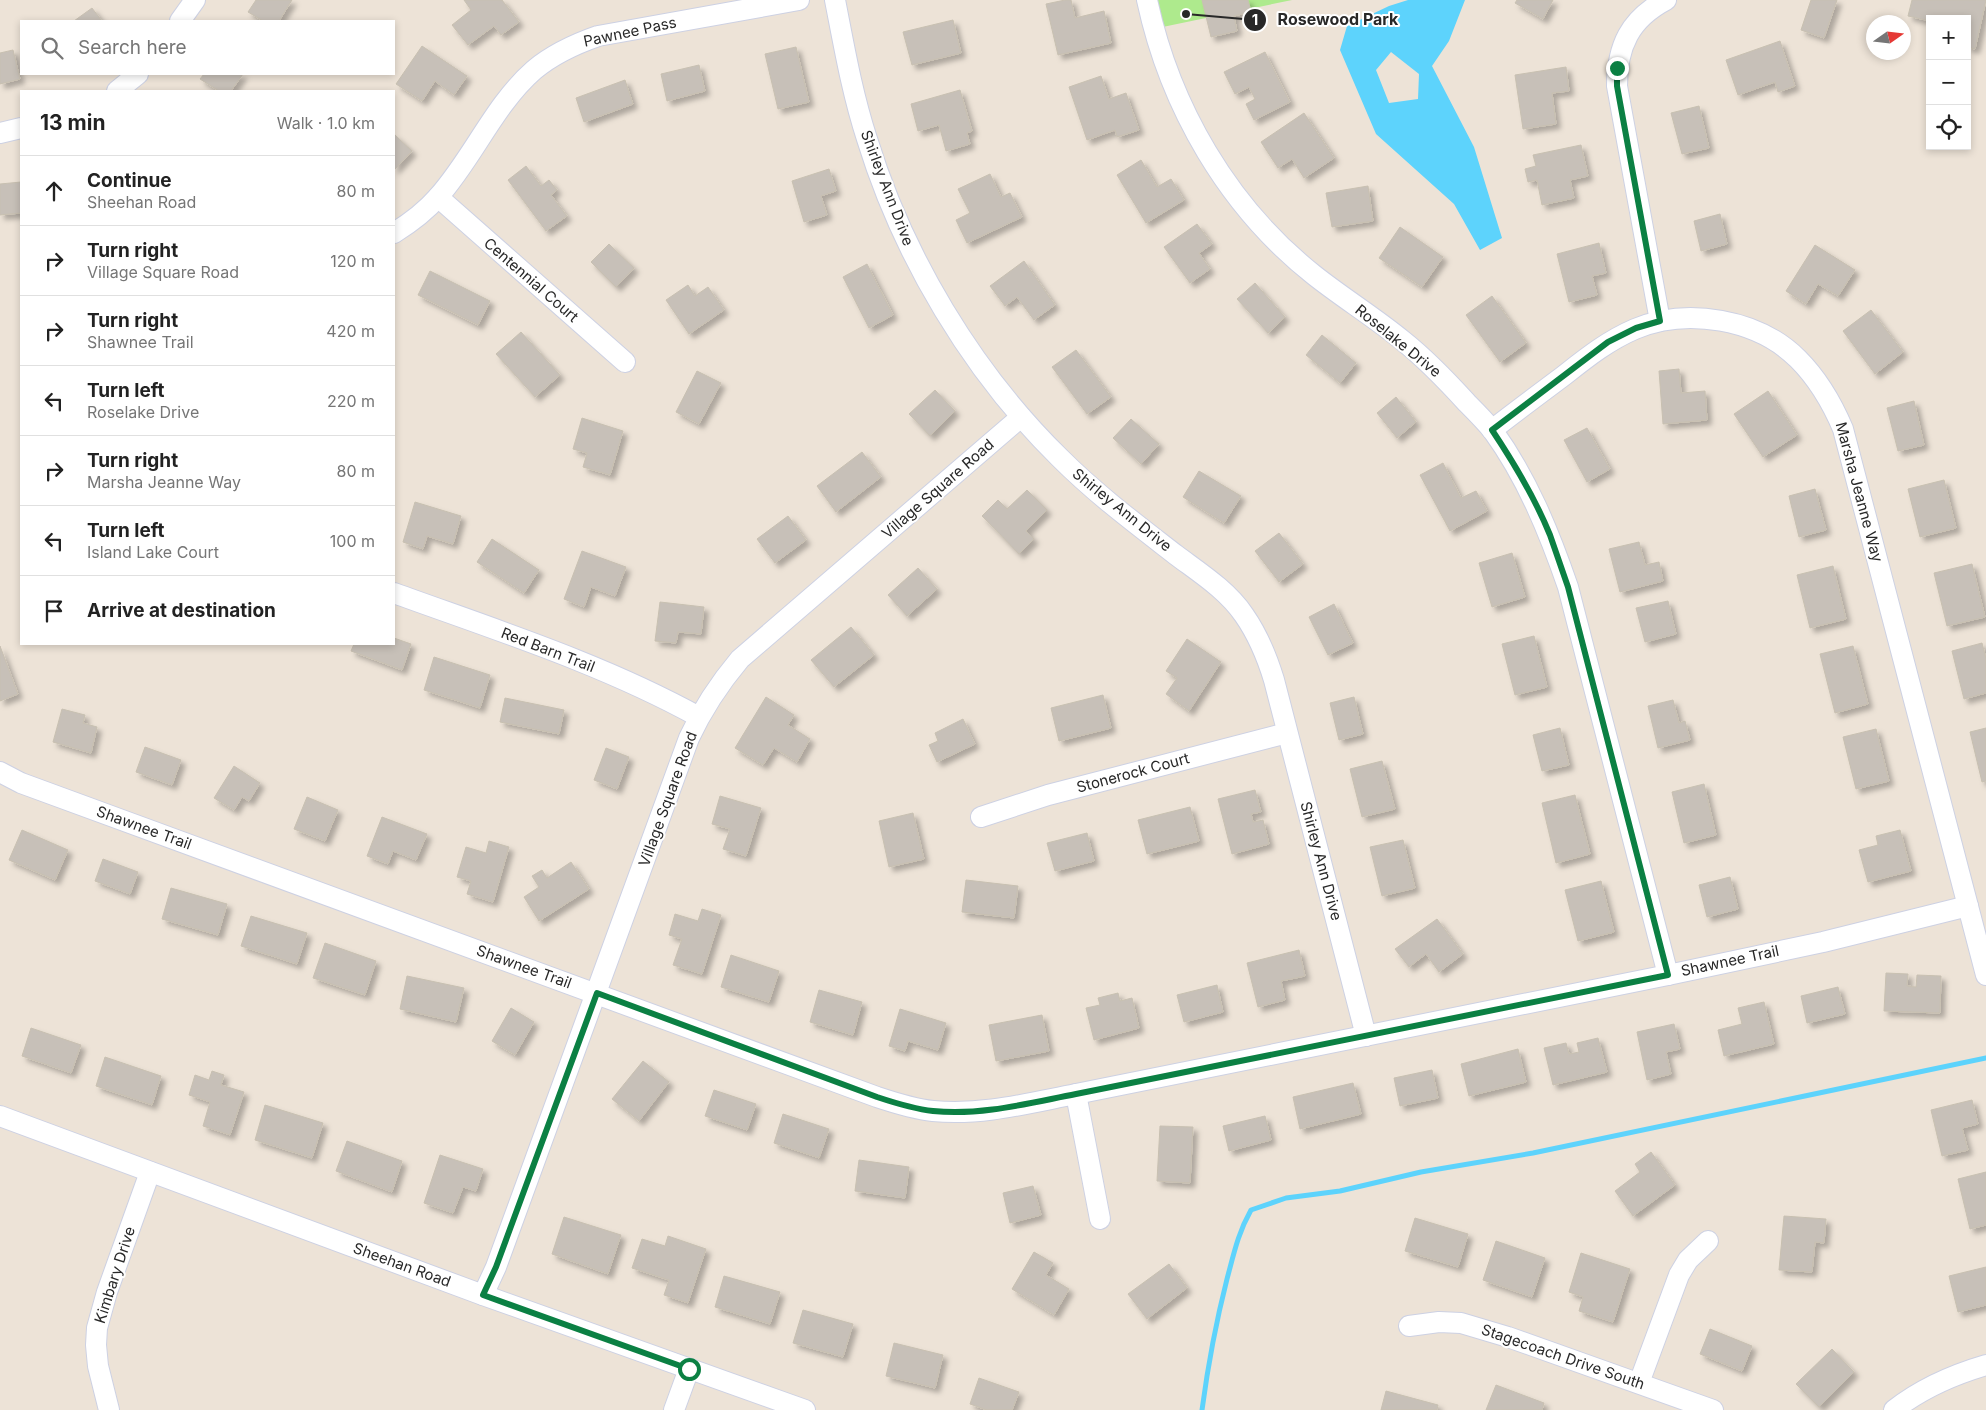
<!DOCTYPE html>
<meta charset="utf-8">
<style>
body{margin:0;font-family:Inter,sans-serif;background:#f2f2f2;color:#222}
.controls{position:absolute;right:15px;top:15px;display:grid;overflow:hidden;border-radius:0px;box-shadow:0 2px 8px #0003}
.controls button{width:45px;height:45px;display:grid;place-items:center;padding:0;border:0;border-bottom:1px solid #e0e0e0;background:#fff;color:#222;font:25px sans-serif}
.compass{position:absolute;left:1866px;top:15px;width:45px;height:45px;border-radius:50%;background:#fff;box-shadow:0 2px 8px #0003;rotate:76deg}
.stop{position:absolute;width:15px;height:15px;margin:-11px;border:4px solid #0b8043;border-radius:50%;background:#fff}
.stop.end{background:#0b8043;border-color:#fff;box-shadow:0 1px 5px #0008}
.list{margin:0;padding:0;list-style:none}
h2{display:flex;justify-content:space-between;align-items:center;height:65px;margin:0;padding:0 20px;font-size:21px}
h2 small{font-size:16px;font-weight:400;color:#767676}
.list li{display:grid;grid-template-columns:32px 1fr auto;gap:15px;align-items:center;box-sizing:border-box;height:70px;padding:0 20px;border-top:1px solid #e0e0e0}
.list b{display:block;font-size:19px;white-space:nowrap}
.list p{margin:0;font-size:16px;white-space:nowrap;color:#767676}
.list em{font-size:16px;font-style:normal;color:#767676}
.icon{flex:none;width:28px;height:28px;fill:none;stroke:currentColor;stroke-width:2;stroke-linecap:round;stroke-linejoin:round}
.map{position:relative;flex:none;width:1986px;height:1410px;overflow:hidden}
.search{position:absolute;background:#fff;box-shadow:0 2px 8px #0003;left:20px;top:20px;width:375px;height:55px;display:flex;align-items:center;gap:12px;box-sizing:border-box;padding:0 18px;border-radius:0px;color:#767676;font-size:19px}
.panel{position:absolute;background:#fff;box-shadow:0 2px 8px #0003;left:20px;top:90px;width:375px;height:555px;border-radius:0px}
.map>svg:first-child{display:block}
</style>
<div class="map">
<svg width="1986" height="1410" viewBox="0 0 1986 1410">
<defs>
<filter id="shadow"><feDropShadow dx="4.5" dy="4.5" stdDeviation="2.5" flood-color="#0004"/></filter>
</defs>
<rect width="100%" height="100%" fill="#ede3d7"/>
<polygon fill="#aeea8d" points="1147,0 1292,0 1153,29"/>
<path fill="#5dd3fc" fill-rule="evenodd" d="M1408,0H1465L1449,41L1432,66L1474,147L1502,238L1480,250L1454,204L1376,134L1340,50L1347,26L1389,6ZM1391,52L1419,74L1418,99L1389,103L1376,70Z"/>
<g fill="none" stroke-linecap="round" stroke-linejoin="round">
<path stroke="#5dd3fc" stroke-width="5" d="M1202,1410C1208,1365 1216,1322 1227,1279C1234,1253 1238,1233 1251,1210L1286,1198L1340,1191L1421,1172L1533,1153L1986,1058"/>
</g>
<g fill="#c7c0b8" stroke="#c8c0b1" filter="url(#shadow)">
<polygon points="256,0 292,0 279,21 263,21 248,12"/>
<polygon points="464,0 502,0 519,22 501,35 494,26 468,45 452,25 471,10"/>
<polygon points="1065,0 1071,0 1075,18 1104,11 1111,43 1058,55 1046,4"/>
<polygon points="1202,0 1248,0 1251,12 1234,16 1237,31 1211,37"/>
<polygon points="1517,0 1553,0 1543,19 1515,3"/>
<polygon points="1811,0 1837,0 1824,38 1801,30"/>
<polygon points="1912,0 1986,0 1975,49 1967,47 1967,19 1930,19 1930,21 1908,16"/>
<polygon points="92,8 102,21 74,21"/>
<polygon points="953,20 961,53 912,65 903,32"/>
<polygon points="1780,41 1795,86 1778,92 1775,82 1738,95 1726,60"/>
<polygon points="422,46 467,76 454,95 435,81 422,101 396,84"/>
<polygon points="796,47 809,102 778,109 765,54"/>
<polygon points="13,50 20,79 0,84 0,53"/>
<polygon points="1265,52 1290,102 1254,120 1246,104 1255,99 1249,87 1235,94 1224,72"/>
<polygon points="699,65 705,91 667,101 661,74"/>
<polygon points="1566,67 1569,91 1552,93 1556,124 1523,129 1515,75"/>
<polygon points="204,74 243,74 231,91 219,91 200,79"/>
<polygon points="1101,76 1109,99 1126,93 1139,130 1117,137 1115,130 1087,140 1069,87"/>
<polygon points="625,80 633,104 584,122 576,98"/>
<polygon points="960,90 972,131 967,133 970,144 946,151 939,125 918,131 911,104"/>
<polygon points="1699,106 1709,148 1682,154 1671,113"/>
<polygon points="1304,113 1334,158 1304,178 1292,159 1278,168 1261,142"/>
<polygon points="394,134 412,151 394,170"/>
<polygon points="1581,145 1588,176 1570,180 1574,198 1542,205 1537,180 1528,182 1525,169 1536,166 1533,155"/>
<polygon points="1141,160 1157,187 1171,179 1184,200 1146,223 1117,175"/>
<polygon points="526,166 541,186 549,180 557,190 551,195 567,216 546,231 508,180"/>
<polygon points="829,169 836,191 821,196 827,215 804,222 792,181"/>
<polygon points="990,174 1001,197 1010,193 1022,217 967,243 956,220 970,213 958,189"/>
<polygon points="21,182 21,213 0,215 0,184"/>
<polygon points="1368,186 1373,221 1332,227 1326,193"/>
<polygon points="1720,214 1727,244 1701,251 1694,221"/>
<polygon points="1197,224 1212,244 1199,253 1210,269 1190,283 1164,247"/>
<polygon points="1400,227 1443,257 1422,287 1379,258"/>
<polygon points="1599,243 1606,273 1592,276 1597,295 1569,302 1557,254"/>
<polygon points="609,244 634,268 616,287 591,262"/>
<polygon points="1815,245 1855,270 1838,296 1818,284 1806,304 1786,291"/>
<polygon points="1024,261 1055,305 1034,320 1017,297 1005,306 990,286"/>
<polygon points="867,264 893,315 869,328 843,277"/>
<polygon points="430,271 490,301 478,325 418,295"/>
<polygon points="1255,283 1285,317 1268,333 1237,299"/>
<polygon points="688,285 695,296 708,287 724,310 689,334 666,300"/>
<polygon points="1492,296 1526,343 1500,362 1466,315"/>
<polygon points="1871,310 1903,352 1875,374 1843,331"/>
<polygon points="521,332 560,375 535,397 496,354"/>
<polygon points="1322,335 1356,363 1340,383 1306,355"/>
<polygon points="1076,350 1111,397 1087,414 1052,367"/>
<polygon points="1679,369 1681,393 1705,391 1707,420 1663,424 1659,371"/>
<polygon points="697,371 721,383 699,424 676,412"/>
<polygon points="935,390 955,411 930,436 909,414"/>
<polygon points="1768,391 1797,435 1763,457 1734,414"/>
<polygon points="1396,397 1416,422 1397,438 1377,413"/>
<polygon points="1914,401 1924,445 1898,451 1887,408"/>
<polygon points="582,418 623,431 610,475 583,467 587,453 573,449"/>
<polygon points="1131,419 1159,444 1141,464 1113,438"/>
<polygon points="1587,428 1610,469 1587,482 1564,440"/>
<polygon points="862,452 881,477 836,512 817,486"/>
<polygon points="1443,463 1461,498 1476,491 1487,511 1450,531 1420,475"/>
<polygon points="1199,471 1241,496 1224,523 1183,497"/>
<polygon points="1944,480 1956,528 1920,537 1908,489"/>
<polygon points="1815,489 1826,530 1799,537 1789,496"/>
<polygon points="1027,490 1047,510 1026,531 1034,539 1019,554 982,516 998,500 1007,509"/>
<polygon points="415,502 461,516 453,544 427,536 423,549 403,542"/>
<polygon points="788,516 806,540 775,563 757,539"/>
<polygon points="1279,533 1303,564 1279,582 1255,551"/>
<polygon points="492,539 539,570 524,593 477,562"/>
<polygon points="1639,542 1645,565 1659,562 1663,581 1620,592 1609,549"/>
<polygon points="582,551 626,567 615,596 591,587 584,607 564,599"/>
<polygon points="1512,553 1525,597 1492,607 1479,563"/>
<polygon points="1972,564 1985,617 1947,626 1934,573"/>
<polygon points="1833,566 1846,619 1810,628 1797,575"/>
<polygon points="918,568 937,589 907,616 888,595"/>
<polygon points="1668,601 1676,634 1645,642 1636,608"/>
<polygon points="660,602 704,607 701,634 678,632 676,643 655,641"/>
<polygon points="1334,604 1353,643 1328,655 1309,617"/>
<polygon points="851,627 874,655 834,687 811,660"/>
<polygon points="1534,636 1547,687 1515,695 1502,644"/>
<polygon points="394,638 411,644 402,670 351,651 354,644 394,644"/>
<polygon points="1187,639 1221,662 1189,711 1166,694 1177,678 1166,671"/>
<polygon points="1982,643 1986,659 1986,693 1964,699 1952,651"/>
<polygon points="0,646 18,694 0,701"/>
<polygon points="1853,646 1868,704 1835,713 1820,654"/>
<polygon points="434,657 490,675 480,708 424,690"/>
<polygon points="1103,695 1111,728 1059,741 1051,708"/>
<polygon points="766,697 794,715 788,725 810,739 797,762 774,748 763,765 735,748"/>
<polygon points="1354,697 1363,734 1339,740 1330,703"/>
<polygon points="505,698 564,710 559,734 500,722"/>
<polygon points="1673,700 1679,723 1685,721 1690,740 1658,748 1648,706"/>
<polygon points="62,709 85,715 83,723 97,727 91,753 53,742"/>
<polygon points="963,719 975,744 937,762 929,745 938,741 935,733"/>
<polygon points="1560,728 1569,765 1542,771 1533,735"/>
<polygon points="1986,728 1986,781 1982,782 1970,732"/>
<polygon points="1876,729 1889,781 1856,789 1843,737"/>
<polygon points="145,747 181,760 172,785 136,772"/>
<polygon points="606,748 629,757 617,789 594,780"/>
<polygon points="1382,761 1395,809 1362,817 1350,769"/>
<polygon points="234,766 260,783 249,801 242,797 234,810 214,798"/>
<polygon points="1704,784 1716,835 1684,843 1672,792"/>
<polygon points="1255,790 1261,812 1251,814 1253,822 1263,820 1269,844 1232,854 1218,799"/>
<polygon points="1575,795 1590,854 1556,863 1542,803"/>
<polygon points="720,796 761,808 746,856 723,849 730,829 712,824"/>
<polygon points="307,797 338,810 325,841 294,829"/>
<polygon points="1190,807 1199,841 1147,854 1138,820"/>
<polygon points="913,813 924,859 889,867 879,821"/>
<polygon points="382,817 427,834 416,860 393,851 388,864 367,856"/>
<polygon points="22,830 68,850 55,880 9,860"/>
<polygon points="1900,830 1911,871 1868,882 1859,850 1878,845 1876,836"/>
<polygon points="1087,833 1094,861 1055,871 1047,843"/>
<polygon points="1403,840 1415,888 1382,896 1370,847"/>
<polygon points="489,841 509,847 493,902 467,894 471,881 457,877 466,847 486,853"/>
<polygon points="103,859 138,872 130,894 95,881"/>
<polygon points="571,862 589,889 539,921 524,897 539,887 532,876 542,870 547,878"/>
<polygon points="1730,877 1738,909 1707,917 1699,885"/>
<polygon points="966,880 1018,886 1014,918 962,912"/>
<polygon points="1601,881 1614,932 1578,941 1565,890"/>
<polygon points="171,888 227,904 218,935 162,919"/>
<polygon points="702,909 721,915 702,974 673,965 682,939 669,935 675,914 698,921"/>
<polygon points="251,916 307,933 297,964 241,946"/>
<polygon points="1437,919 1463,954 1439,972 1426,954 1409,967 1395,949"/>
<polygon points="325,943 376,961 365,995 313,978"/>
<polygon points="1299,950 1305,976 1281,981 1285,1000 1258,1007 1247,963"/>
<polygon points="731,955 779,971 769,1002 721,987"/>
<polygon points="1886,973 1908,974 1907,986 1916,987 1917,975 1941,976 1940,1013 1884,1011"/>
<polygon points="407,976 464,988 456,1022 400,1009"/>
<polygon points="1217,985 1223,1012 1184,1022 1177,995"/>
<polygon points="1838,987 1845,1014 1807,1023 1801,996"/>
<polygon points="819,990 862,1002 853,1035 810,1022"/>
<polygon points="1118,993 1120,1001 1132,998 1139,1028 1094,1040 1086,1008 1100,1005 1098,998"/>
<polygon points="1764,1002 1774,1044 1724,1056 1718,1030 1742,1024 1738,1008"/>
<polygon points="511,1008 534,1022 515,1055 492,1041"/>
<polygon points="900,1009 946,1023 938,1050 908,1041 905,1051 889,1046"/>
<polygon points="1042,1015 1049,1051 996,1061 989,1025"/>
<polygon points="1674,1024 1680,1049 1666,1052 1671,1074 1647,1080 1637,1032"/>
<polygon points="31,1028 81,1045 71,1073 22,1056"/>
<polygon points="1598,1038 1607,1072 1553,1085 1544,1048 1566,1043 1569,1054 1579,1052 1577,1043"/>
<polygon points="1518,1049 1526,1082 1469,1096 1461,1064"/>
<polygon points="105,1057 161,1076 152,1105 96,1086"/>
<polygon points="643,1061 669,1082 639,1121 612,1099"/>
<polygon points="1432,1070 1438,1098 1400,1106 1394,1078"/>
<polygon points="212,1071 224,1075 221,1085 244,1092 230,1135 203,1126 210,1102 189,1095 195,1075 209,1080"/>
<polygon points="1353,1083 1361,1114 1300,1129 1293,1097"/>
<polygon points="714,1090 756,1104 747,1130 705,1116"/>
<polygon points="1972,1100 1978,1124 1962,1128 1968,1150 1942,1156 1931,1110"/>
<polygon points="265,1105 323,1123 312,1158 255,1140"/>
<polygon points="783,1114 829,1129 819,1158 774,1143"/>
<polygon points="1265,1116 1271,1140 1229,1151 1223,1126"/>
<polygon points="1160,1126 1193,1127 1190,1183 1157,1181"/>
<polygon points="347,1141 402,1161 392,1192 336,1171"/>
<polygon points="1651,1152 1675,1185 1633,1216 1615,1191 1640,1172 1635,1164"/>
<polygon points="440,1155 483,1169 476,1191 463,1187 453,1213 424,1203"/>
<polygon points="859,1160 909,1167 905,1198 855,1191"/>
<polygon points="1986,1172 1986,1225 1970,1229 1958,1179"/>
<polygon points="1033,1186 1041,1215 1010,1223 1003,1193"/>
<polygon points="1784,1216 1826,1219 1824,1243 1815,1242 1812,1272 1779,1270"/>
<polygon points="564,1217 621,1235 608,1274 552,1254"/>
<polygon points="1415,1218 1468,1234 1458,1267 1405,1251"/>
<polygon points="668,1236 706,1249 688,1303 664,1295 669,1280 632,1268 642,1239 665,1246"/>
<polygon points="1496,1241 1545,1258 1532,1297 1483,1280"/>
<polygon points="1034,1252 1053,1263 1046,1275 1069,1289 1054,1315 1012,1289"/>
<polygon points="1581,1253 1630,1269 1613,1322 1579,1311 1583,1297 1569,1292"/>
<polygon points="1169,1264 1187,1288 1147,1319 1128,1294"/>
<polygon points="1986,1267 1986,1305 1958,1312 1949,1276"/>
<polygon points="724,1276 780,1292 770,1324 715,1307"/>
<polygon points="803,1310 853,1324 843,1357 793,1343"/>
<polygon points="1710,1329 1752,1346 1742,1371 1700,1354"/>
<polygon points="894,1343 943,1355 935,1388 886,1376"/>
<polygon points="1832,1349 1854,1372 1819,1407 1796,1384"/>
<polygon points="979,1378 1019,1392 1012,1410 987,1410 970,1404"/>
<polygon points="1496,1385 1544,1403 1542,1410 1486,1410"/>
<polygon points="1386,1391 1438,1405 1437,1410 1381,1410"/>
</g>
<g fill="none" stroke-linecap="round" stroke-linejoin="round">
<g stroke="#cdd1e3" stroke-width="22">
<g id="minor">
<path d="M835,0C844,46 852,93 867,139C903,256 972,372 1060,458C1096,494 1136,524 1176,555C1200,573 1227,590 1244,615C1258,635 1267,657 1274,680L1366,1036"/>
<path d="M1147,0C1170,107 1228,207 1314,275C1343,298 1374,317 1402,340C1426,359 1447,381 1467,403C1476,412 1485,421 1493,431C1527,478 1549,532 1568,587L1668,975"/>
<polyline points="180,21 195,0"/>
<polyline points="117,91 138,74"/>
<polyline points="0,133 21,128"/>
<polyline points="438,197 625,362"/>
<path d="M394,233C410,223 425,212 438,197C473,158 494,105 534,70C553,54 575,44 598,36L799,0"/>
<path d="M1660,321L1617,86C1617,46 1630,19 1666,0"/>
<path d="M1492,430C1515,412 1538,395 1562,377C1585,359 1607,341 1635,329C1687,307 1758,319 1798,359C1818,379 1832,403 1843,429L1986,975"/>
<path d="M394,593C496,630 603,664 699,717"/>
<path d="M0,772L21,783L877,1097C895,1103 914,1109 933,1111C981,1116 1029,1103 1076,1094L1668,975L1823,942L1968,906"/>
<polyline points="981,817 1048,795 1287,733"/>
<polyline points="1076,1094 1100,1219"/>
<polyline points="0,1116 483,1295 805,1410"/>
<path d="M483,1295L496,1267L689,738C703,708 719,684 740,659L1021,417"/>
<polyline points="1409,1326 1439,1322 1461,1323 1508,1337 1713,1410"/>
<polyline points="1639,1383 1679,1275 1688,1260 1708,1241"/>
<polyline points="109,1410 98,1366 96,1345 97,1328 107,1292 150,1172"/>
<polyline points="674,1410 689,1369"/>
<path d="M1894,1410C1922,1388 1952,1375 1986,1365"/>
</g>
</g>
<use href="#minor" stroke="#fff" stroke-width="20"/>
</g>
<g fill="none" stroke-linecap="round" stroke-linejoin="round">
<path stroke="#0b8043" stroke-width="6" d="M689,1369L483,1295L496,1267L597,993L877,1097C895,1103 914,1109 933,1111C981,1116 1029,1103 1076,1094L1668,975L1568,587C1562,570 1556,552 1550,535C1535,498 1514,463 1492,430L1608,342L1636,328L1660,321L1617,86V68"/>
</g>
<g text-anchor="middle" stroke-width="4" stroke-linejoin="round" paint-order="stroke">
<g font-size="15" fill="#282828" stroke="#fff">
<text transform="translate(630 32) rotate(-12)" y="5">Pawnee Pass</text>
<text transform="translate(887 188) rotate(69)" y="5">Shirley Ann Drive</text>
<text transform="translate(531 280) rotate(41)" y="5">Centennial Court</text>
<text transform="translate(1398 341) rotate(39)" y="5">Roselake Drive</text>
<text transform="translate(938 489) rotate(-41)" y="5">Village Square Road</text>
<text transform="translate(1859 492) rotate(75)" y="5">Marsha Jeanne Way</text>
<text transform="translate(1122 510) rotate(39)" y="5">Shirley Ann Drive</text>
<text transform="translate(548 650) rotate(21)" y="5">Red Barn Trail</text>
<text transform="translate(1133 773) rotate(-15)" y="5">Stonerock Court</text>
<text transform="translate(668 799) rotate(-70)" y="5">Village Square Road</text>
<text transform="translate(144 828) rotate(20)" y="5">Shawnee Trail</text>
<text transform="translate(1321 861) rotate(75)" y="5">Shirley Ann Drive</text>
<text transform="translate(1730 961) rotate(-12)" y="5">Shawnee Trail</text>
<text transform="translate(524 967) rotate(20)" y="5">Shawnee Trail</text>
<text transform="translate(402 1265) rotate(20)" y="5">Sheehan Road</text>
<text transform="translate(115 1275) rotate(-72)" y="5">Kimbary Drive</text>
<text transform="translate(1563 1357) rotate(19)" y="5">Stagecoach Drive South</text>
</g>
</g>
<path fill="none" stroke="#282828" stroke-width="2" d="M1186 14L1255 20"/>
<g fill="#282828" stroke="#fff" stroke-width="2">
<circle cx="1186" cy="14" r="5"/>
<circle cx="1255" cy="20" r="12"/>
</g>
<g font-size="15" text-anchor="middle" font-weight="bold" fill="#fff">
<text x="1255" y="25">1</text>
</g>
<g font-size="16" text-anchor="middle" font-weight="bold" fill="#282828" stroke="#fff" stroke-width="4" stroke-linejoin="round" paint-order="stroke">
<text x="1338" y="25">Rosewood Park</text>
</g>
</svg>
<div class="controls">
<button>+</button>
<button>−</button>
<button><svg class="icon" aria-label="locate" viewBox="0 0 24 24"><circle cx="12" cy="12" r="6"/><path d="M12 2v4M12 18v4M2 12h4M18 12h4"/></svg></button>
</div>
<svg class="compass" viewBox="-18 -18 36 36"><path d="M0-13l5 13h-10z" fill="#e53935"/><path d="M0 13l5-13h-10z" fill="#767676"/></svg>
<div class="stop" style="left:689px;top:1369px"></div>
<div class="stop end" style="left:1617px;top:68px"></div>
<div class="search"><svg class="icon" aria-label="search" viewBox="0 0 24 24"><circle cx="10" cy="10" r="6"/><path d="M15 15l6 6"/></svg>Search here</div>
<section class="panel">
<h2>13 min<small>Walk · 1.0 km</small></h2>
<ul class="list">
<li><svg class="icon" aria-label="ahead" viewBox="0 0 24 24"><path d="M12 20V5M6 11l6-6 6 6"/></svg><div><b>Continue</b><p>Sheehan Road</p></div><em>80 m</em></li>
<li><svg class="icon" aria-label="right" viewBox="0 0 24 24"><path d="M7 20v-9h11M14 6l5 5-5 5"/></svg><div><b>Turn right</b><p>Village Square Road</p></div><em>120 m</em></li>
<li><svg class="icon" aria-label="right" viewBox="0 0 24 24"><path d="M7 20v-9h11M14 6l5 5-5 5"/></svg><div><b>Turn right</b><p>Shawnee Trail</p></div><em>420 m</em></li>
<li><svg class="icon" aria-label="left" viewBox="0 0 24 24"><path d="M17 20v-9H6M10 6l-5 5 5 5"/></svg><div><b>Turn left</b><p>Roselake Drive</p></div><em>220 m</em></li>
<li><svg class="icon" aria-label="right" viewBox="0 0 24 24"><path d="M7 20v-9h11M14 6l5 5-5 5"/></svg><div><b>Turn right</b><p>Marsha Jeanne Way</p></div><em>80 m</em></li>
<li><svg class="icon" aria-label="left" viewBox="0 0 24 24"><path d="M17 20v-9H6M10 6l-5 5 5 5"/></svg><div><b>Turn left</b><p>Island Lake Court</p></div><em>100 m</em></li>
<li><svg class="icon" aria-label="arrive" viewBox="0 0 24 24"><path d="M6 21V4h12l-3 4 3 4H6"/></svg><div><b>Arrive at destination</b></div></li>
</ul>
</section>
</div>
